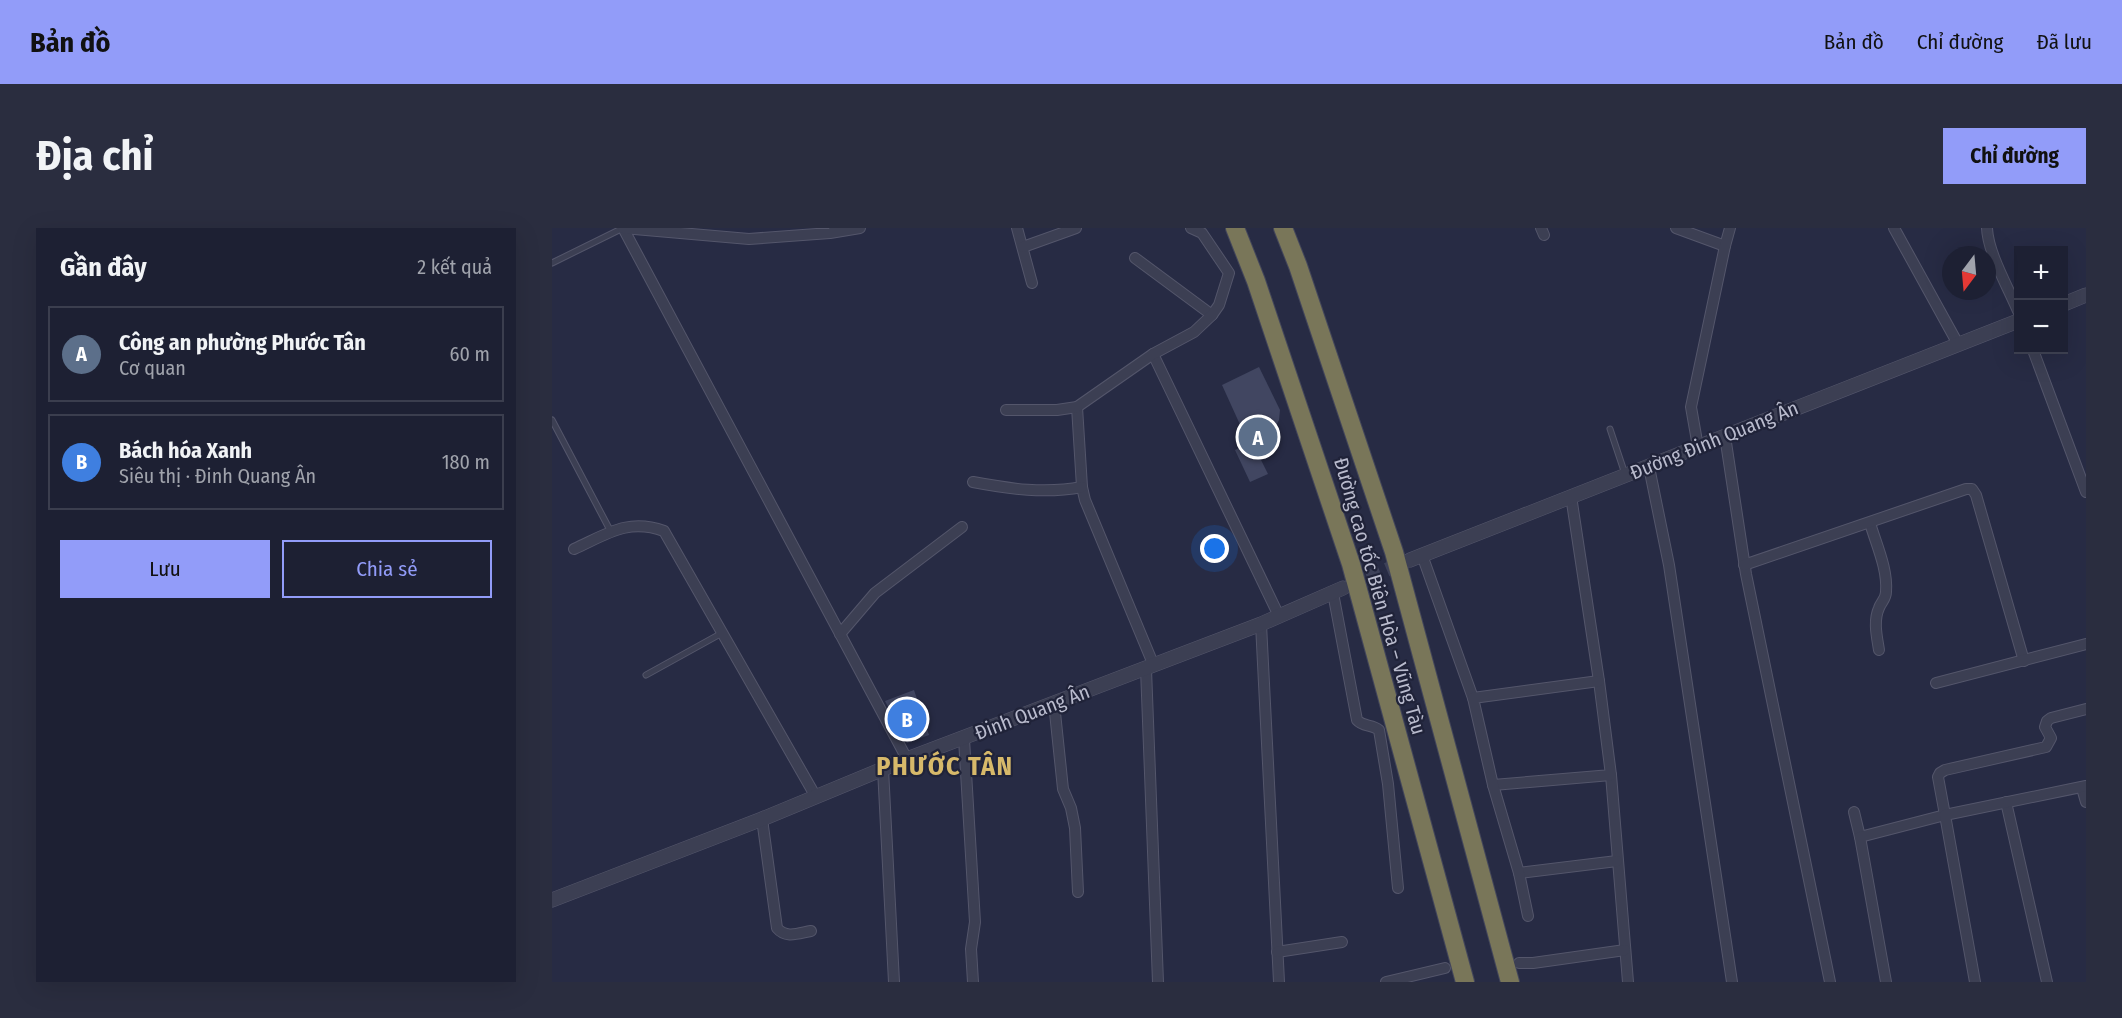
<!DOCTYPE html>
<html lang="vi">
<meta charset="utf-8">
<style>
body{margin:0;font-family:"Fira Sans Condensed",sans-serif;background:#2a2d3f;color:#f1f3f6}
.controls{position:absolute;right:18px;top:18px;display:grid;overflow:hidden;border-radius:0px;box-shadow:0 6px 24px #0002}
.controls button{width:54px;height:54px;display:grid;place-items:center;padding:0;border:0;border-bottom:2px solid #3b3e4e;background:#1d2033;color:#f1f3f6;font:30px sans-serif}
.compass{position:absolute;left:1390px;top:18px;width:54px;height:54px;border-radius:50%;background:#1d2033;box-shadow:0 6px 24px #0002;rotate:196deg}
.you{position:absolute;left:663px;top:321px;width:21px;height:21px;margin:-15px;border:4px solid #fff;border-radius:50%;background:#1a73e8;box-shadow:0 0 0 9px #1a73e833}
.badge{display:grid;place-items:center;width:39px;height:39px;border-radius:50%;background:#929cf9;color:#fff;font-size:20px;font-weight:700}
.pin{position:absolute;translate:-50% -50%;border:3px solid #fff;box-shadow:0 2px 6px #0006}
.list{margin:0;padding:0;list-style:none}
h2{display:flex;justify-content:space-between;align-items:center;height:78px;margin:0;padding:0 24px;font-size:26px}
h2 small{font-size:20px;font-weight:400;color:#a0a3ac}
.list li{display:grid;grid-template-columns:39px 1fr auto;gap:18px;align-items:center;box-sizing:border-box;height:96px;margin:0 12px 12px;padding:0 12px;border:2px solid #3b3e4e;border-radius:0px}
.list b{display:block;font-size:22px;white-space:nowrap}
.list p{margin:0;font-size:20px;white-space:nowrap;color:#a0a3ac}
.list em{font-size:20px;font-style:normal;color:#a0a3ac}
.actions{display:flex;gap:12px;padding:18px 24px}
.actions a{flex:1;padding:14px 0;border:2px solid #929cf9;border-radius:0px;text-align:center;font-size:21px;color:#929cf9}
.actions .main{background:#929cf9;color:#111}
.map{position:relative;flex:none;width:1534px;height:754px;overflow:hidden;border-radius:0px}
header{display:flex;align-items:center;gap:36px;box-sizing:border-box;height:84px;padding:0 30px;background:#929cf9;color:#111}
header strong{font-size:28px}
nav{display:flex;gap:33px;margin-inline-start:auto;font-size:21px}
.intro{display:flex;align-items:center;justify-content:space-between;box-sizing:border-box;height:144px;padding:0 36px}
h1{margin:0;font-size:42px}
.button{padding:15px 27px;border-radius:0px;background:#929cf9;color:#111;font-size:21px;font-weight:700}
main{display:flex;gap:36px;padding:0 36px}
aside{flex:1;background:#1d2033;border-radius:0px;box-shadow:0 6px 24px #0002}
.map>svg:first-child{display:block}
</style>
<header>
<strong>Bản đồ</strong>
<nav><a>Bản đồ</a><a>Chỉ đường</a><a>Đã lưu</a></nav>
</header>
<div class="intro"><h1>Địa chỉ</h1><a class="button">Chỉ đường</a></div>
<main>
<aside>
<h2>Gần đây<small>2 kết quả</small></h2>
<ul class="list">
<li><span class="badge" style="background:#5c6f8a">A</span><div><b>Công an phường Phước Tân</b><p>Cơ quan</p></div><em>60 m</em></li>
<li><span class="badge" style="background:#3f7fe0">B</span><div><b>Bách hóa Xanh</b><p>Siêu thị · Đinh Quang Ân</p></div><em>180 m</em></li>
</ul>
<div class="actions"><a class="main">Lưu</a><a>Chia sẻ</a></div>
</aside>
<div class="map">
<svg width="1534" height="754" viewBox="0 0 1534 754">
<rect width="100%" height="100%" fill="#272b44"/>
<g fill="#414661">
<polygon points="707,139 728,182 727,192 723,200 716,205 702,207 690,201 670,157"/>
<polygon points="700,214 716,246 698,254 683,222"/>
<polygon points="362,462 377,507 355,515 333,473"/>
</g>
<g fill="none" stroke-linecap="round" stroke-linejoin="round">
<polyline stroke="#3d4159" stroke-width="14" stroke-dasharray="14 7" stroke-linecap="butt" points="796,358 853,334"/>
<g stroke="#54566b" stroke-width="7">
<g id="service">
<polyline points="0,35 71,0"/>
<polyline points="0,192 59,304"/>
<polyline points="1058,201 1073,246"/>
<polyline points="94,447 170,405"/>
</g>
</g>
<g stroke="#54566b" stroke-width="12">
<g id="minor">
<polyline points="71,0 355,531"/>
<polyline points="71,0 197,11 278,5 308,0"/>
<polyline points="465,0 480,55"/>
<polyline points="989,0 992,7"/>
<polyline points="1124,0 1173,18"/>
<polyline points="1342,0 1406,116"/>
<path d="M1435,0C1436,25 1456,59 1466,83"/>
<polyline points="471,19 524,0"/>
<polyline points="583,30 660,87"/>
<polyline points="1481,122 1534,264"/>
<polyline points="601,126 727,388"/>
<polyline points="525,179 530,259 533,272 602,438"/>
<polyline points="454,182 505,182 525,179 601,126 642,104 660,87 667,77 677,45 650,5 639,0"/>
<polyline points="1173,208 1194,346 1278,754"/>
<polyline points="1146,219 1139,179 1173,18 1178,0"/>
<polyline points="1097,239 1117,337 1180,754"/>
<path d="M421,254C458,261 493,266 530,259"/>
<path d="M1318,295C1324,316 1336,341 1334,364C1334,371 1329,374 1327,380C1321,393 1325,409 1327,422"/>
<path d="M22,321C55,306 76,290 112,303L264,569"/>
<polyline points="870,327 921,470"/>
<polyline points="1192,337 1414,261 1420,261 1424,267 1472,433"/>
<path d="M781,365L805,492C811,499 820,496 827,502L836,556L846,660"/>
<polyline points="709,396 727,754"/>
<polyline points="288,406 323,365 410,299"/>
<polyline points="594,441 606,754"/>
<polyline points="1384,455 1534,416"/>
<polyline points="502,475 511,561 519,580 523,600 526,664"/>
<polyline points="412,511 423,694 419,721 421,754"/>
<polyline points="331,541 342,754"/>
<polyline points="1059,547 1076,754"/>
<polyline points="941,557 1059,547 1047,453 1019,268"/>
<polyline points="1530,560 1534,574"/>
<polyline points="1454,574 1495,754"/>
<polyline points="1302,584 1308,609"/>
<path d="M210,591L225,700C234,711 247,705 259,703"/>
<polyline points="967,645 1065,633"/>
<polyline points="976,688 967,645 941,557 921,470 1047,453"/>
<polyline points="725,724 790,714"/>
<polyline points="967,735 981,735 1073,722"/>
<polyline points="834,754 893,740"/>
<polyline points="1334,754 1308,609 1393,587 1386,549 1388,545 1393,542 1494,519 1499,510 1493,499 1495,493 1499,490 1534,481"/>
<polyline points="1423,754 1393,587 1534,558"/>
</g>
</g>
<g stroke="#54566b" stroke-width="15">
<g id="tertiary">
<polyline points="1512,76 1534,67"/>
<polyline points="858,332 1466,93"/>
<polyline points="0,672 210,591 355,531 709,396 791,360"/>
</g>
</g>
<g stroke="#43465b" stroke-width="20">
<g id="motorway">
<polyline points="683,0 704,53 799,336 913,754"/>
<polyline points="731,0 746,38 842,324 958,754"/>
</g>
</g>
<use href="#service" stroke="#3c3f53" stroke-width="5"/>
<use href="#minor" stroke="#3c3f53" stroke-width="10"/>
<use href="#tertiary" stroke="#3c3f53" stroke-width="14"/>
<use href="#motorway" stroke="#797659" stroke-width="18"/>
</g>
<g text-anchor="middle" stroke-width="4.5" stroke-linejoin="round" paint-order="stroke">
<g font-size="20" fill="#b9bbcd" stroke="#202339">
<text transform="translate(1162 212) rotate(-22)" y="7">Đường Đinh Quang Ân</text>
<text transform="translate(828 368) rotate(74)" y="7">Đường cao tốc Biên Hòa – Vũng Tàu</text>
<text transform="translate(480 484) rotate(-21)" y="7">Đinh Quang Ân</text>
</g>
<g font-size="26" font-weight="bold" letter-spacing="1.5" fill="#d7b96a" stroke="#202339">
<text x="393" y="547">PHƯỚC TÂN</text>
</g>
</g>
</svg>
<div class="controls">
<button>+</button>
<button>−</button>
</div>
<svg class="compass" viewBox="-18 -18 36 36"><path d="M0-13l5 13h-10z" fill="#e53935"/><path d="M0 13l5-13h-10z" fill="#a0a3ac"/></svg>
<div class="you"></div>
<div class="pin badge" style="left:706px;top:209px;background:#5c6f8a">A</div>
<div class="pin badge" style="left:355px;top:491px;background:#3f7fe0">B</div>
</div>
</main>
